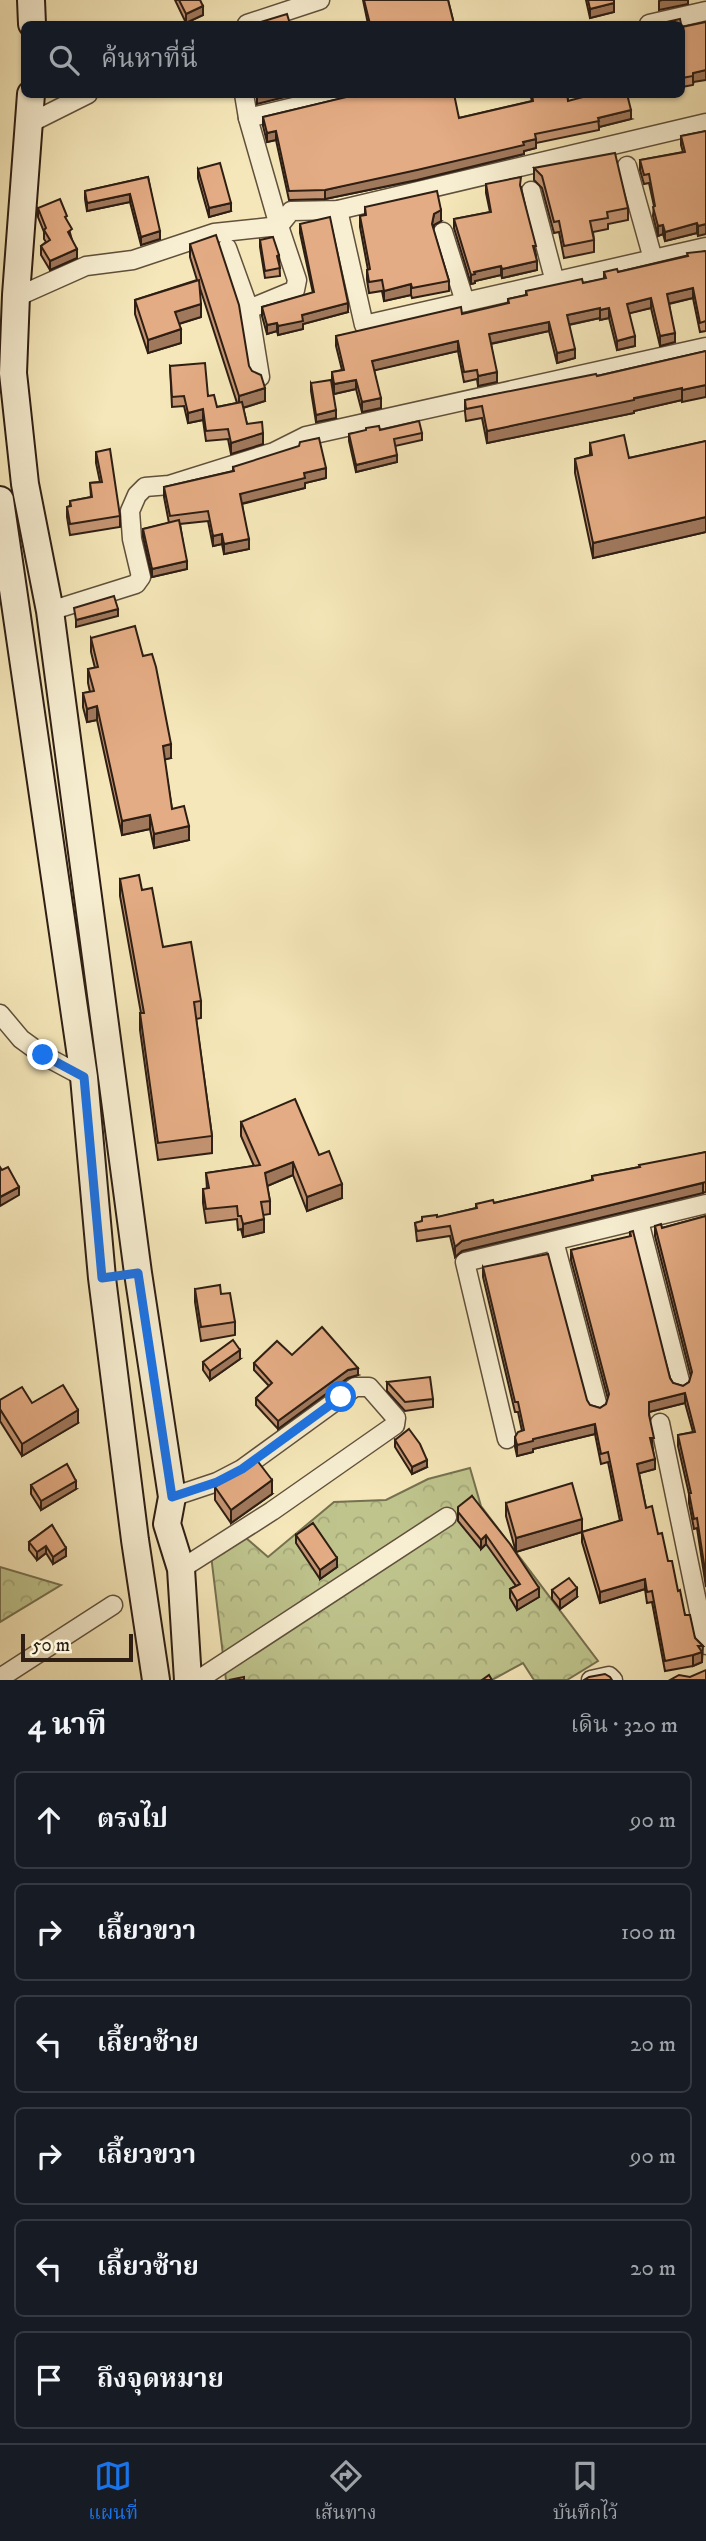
<!DOCTYPE html>
<html lang="th">
<meta charset="utf-8">
<style>
body{margin:0;font-family:"IM FELL DW Pica","Noto Serif Thai",serif;background:#20242c;color:#f1f3f6}
.scale{position:absolute;left:21px;bottom:18px;width:112px;box-sizing:border-box;padding-left:7px;border:4px solid #2e1e13;border-top:0;font-size:19px;line-height:24px;white-space:nowrap;color:#2e1e13;-webkit-text-stroke:5px #f8efd2;paint-order:stroke}
.stop{position:absolute;width:21px;height:21px;margin:-16px;border:5px solid #1a73e8;border-radius:50%;background:#fff}
.stop.end{background:#1a73e8;border-color:#fff;box-shadow:0 2px 7px #0008}
.list{margin:0;padding:0;list-style:none}
h2{display:flex;justify-content:space-between;align-items:center;height:91px;margin:0;padding:0 28px;font-size:30px}
h2 small{font-size:23px;font-weight:400;color:#9ea1a6}
.list li{display:grid;grid-template-columns:46px 1fr auto;gap:21px;align-items:center;box-sizing:border-box;height:98px;margin:0 14px 14px;padding:0 14px;border:2px solid #363941;border-radius:10px}
.list b{display:block;font-size:26px;white-space:nowrap}
.list em{font-size:23px;font-style:normal;color:#9ea1a6}
.icon{flex:none;width:38px;height:38px;fill:none;stroke:currentColor;stroke-width:2;stroke-linecap:round;stroke-linejoin:round}
.map{position:relative;flex:none;width:706px;height:1680px;overflow:hidden}
.search{position:absolute;background:#171b24;box-shadow:0 2px 5px #0004;left:21px;right:21px;top:21px;height:77px;display:flex;align-items:center;gap:18px;box-sizing:border-box;padding:0 24px;border-radius:10px;color:#9ea1a6;font-size:26px}
.sheet{height:763px;background:#171b24}
nav{display:flex;justify-content:space-around;align-items:center;box-sizing:border-box;height:98px;border-top:2px solid #363941;background:#171b24;font-size:19px;color:#9ea1a6}
nav a{display:grid;justify-items:center;gap:4px}
nav .on{color:#1a73e8}
.map>svg:first-child{display:block}
</style>
<div class="map">
<svg width="706" height="1680" viewBox="0 0 706 1680">
<defs>
<pattern id="forest-crowns" width="20" height="18" patternUnits="userSpaceOnUse" patternTransform="scale(1.75)"><rect width="20" height="18" fill="#bfc48d"/><path d="M2 6a3 3 0 1 1 6 0M12 15a3 3 0 1 1 6 0" fill="none" stroke="#a4a879"/></pattern>
</defs>
<rect width="100%" height="100%" fill="#f5e7b9"/>
<filter id="stains"><feTurbulence type="fractalNoise" baseFrequency=".00286" numOctaves="4"/><feColorMatrix values="0 0 0 0 .2 0 0 0 0 .09 0 0 0 0 .02 0 0 0 .5 -.17"/></filter>
<radialGradient id="worn" r=".72"><stop offset=".6" stop-color="#630" stop-opacity="0"/><stop offset="1" stop-color="#630" stop-opacity=".3"/></radialGradient>
<g fill="url(#forest-crowns)" stroke="#767150" stroke-width="2">
<polygon points="470,1468 481,1506 598,1661 567,1680 534,1680 523,1663 492,1680 226,1680 211,1555 238,1531 268,1557 334,1502 386,1500 428,1479"/>
<polygon points="0,1567 61,1585 0,1622"/>
</g>
<g fill="none" stroke-linecap="round" stroke-linejoin="round">
<g stroke="#60503c" stroke-width="21">
<g id="street">
<polyline points="247,24 320,0"/>
<polyline points="649,24 706,11"/>
<polyline points="244,94 248,118 279,226 291,211 338,210 706,123"/>
<polyline points="248,118 348,94"/>
<polyline points="30,123 88,94"/>
<polyline points="627,166 653,259"/>
<polyline points="531,191 555,282"/>
<polyline points="338,210 364,325 706,247"/>
<polyline points="443,232 465,302"/>
<polyline points="227,248 249,309 260,377"/>
<polyline points="16,295 21,295 86,266 133,260 214,233 279,226 297,280 295,290 249,309"/>
<polyline points="50,611 136,584 141,577 132,539 130,511 137,495 145,487 169,485 274,452 306,436 706,347"/>
<polyline points="0,1014 21,1039 43,1055 84,1077"/>
<polyline points="639,1221 681,1385"/>
<polyline points="554,1241 598,1407"/>
<polyline points="660,1423 706,1645"/>
<polyline points="507,1439 465,1262 706,1204"/>
<polyline points="172,1497 217,1482 242,1469 355,1387 369,1387 396,1418 395,1425 272,1511 181,1569"/>
<polyline points="0,1678 113,1605"/>
<polyline points="198,1680 447,1517"/>
<polyline points="591,1680 609,1676 613,1680"/>
</g>
</g>
<g stroke="#2e1e13" stroke-width="30">
<g id="secondary">
<polyline points="31,0 32,24"/>
<polyline points="31,94 16,295 13,373 25,484 50,611 138,1273 172,1497 167,1524 181,1569 188,1680"/>
<polyline points="0,500 84,1077 102,1278 135,1540 156,1680"/>
</g>
</g>
<use href="#street" stroke="#f8efd2" stroke-width="18"/>
<use href="#secondary" stroke="#f8efd2" stroke-width="26"/>
</g>
<g fill="#c49472" stroke="#2e1e13" stroke-width="2">
<polygon points="175,0 200,0 203,15 186,23"/>
<polygon points="363,0 448,0 454,24 368,24"/>
<polygon points="586,0 614,0 614,12 590,18"/>
<polygon points="706,22 693,85 682,87 682,27"/>
<polygon points="530,94 567,94 568,101 631,119 599,127 599,130 536,143 536,148 524,151 524,154 417,180 325,199 289,200 276,140 267,142 263,126 263,117 351,96 459,118 532,101"/>
<polygon points="706,131 698,236 697,233 665,241 663,234 658,236 653,216 654,206 649,183 644,184 640,170 640,160 683,152 681,145 681,136"/>
<polygon points="534,168 628,208 628,220 608,224 608,229 593,232 594,240 594,252 564,258 559,232 554,233 542,188 534,180"/>
<polygon points="198,169 231,211 209,217 198,178"/>
<polygon points="148,177 160,239 141,245 130,202 87,211 85,199 85,191"/>
<polygon points="486,184 521,187 536,255 537,270 502,278 501,275 475,281 475,283 471,284 454,228 454,219 490,212 486,193"/>
<polygon points="365,207 441,221 434,225 433,229 449,281 449,291 412,298 411,295 384,301 382,291 369,293 367,280 367,270 368,270 360,227 360,216 365,215"/>
<polygon points="38,208 67,222 77,258 50,270 41,255 41,246 46,242 44,239 44,232 38,217"/>
<polygon points="300,224 348,312 303,324 303,329 278,335 277,331 267,334 262,316 262,307 313,293 300,233"/>
<polygon points="260,240 279,255 280,276 265,278 260,247"/>
<polygon points="190,244 265,401 243,408 247,424 263,444 231,454 228,439 206,441 203,420 188,423 184,406 172,407 170,366 208,396 217,407 237,403 199,285 201,317 179,324 181,343 148,353 135,314 135,300 197,280 190,257"/>
<polygon points="706,251 706,331 700,332 693,298 669,304 675,342 660,346 651,308 629,313 635,346 617,350 609,318 600,320 600,318 569,325 575,358 557,363 549,331 491,344 497,382 478,386 477,379 464,382 458,351 374,370 381,408 362,412 356,389 334,394 332,382 332,372 342,370 336,346 336,336 462,314 508,303 508,299 526,295 526,291 583,283 604,279 604,272 618,272"/>
<polygon points="706,351 682,402 682,400 634,411 634,413 487,443 482,418 466,421 465,412 465,400 597,376"/>
<polygon points="311,383 336,418 316,422 311,391"/>
<polygon points="380,430 422,433 422,440 395,446 397,462 356,472 349,441 349,434"/>
<polygon points="706,441 706,532 593,558 575,473 575,459 590,455 590,443 629,458"/>
<polygon points="96,452 120,516 120,527 70,535 67,517 67,507 70,506 70,501 91,497 90,483 100,482 96,463"/>
<polygon points="233,467 326,478 305,483 305,488 242,504 249,549 224,554 222,544 213,546 208,521 180,524 187,569 152,577 143,537 143,529 169,523 164,497 164,487 233,471"/>
<polygon points="91,638 171,758 164,759 172,809 189,840 154,848 150,829 122,835 97,720 87,722 83,707 83,693 90,692 88,683 88,669 95,668 91,652"/>
<polygon points="120,879 142,890 163,947 201,1001 201,1018 196,1019 212,1136 212,1153 158,1160 140,1030 140,1013 141,1013 120,896"/>
<polygon points="241,1122 319,1155 342,1198 307,1211 293,1175 267,1186 270,1201 270,1214 263,1215 264,1232 243,1237 241,1229 238,1230 237,1219 206,1223 203,1203 203,1189 207,1189 206,1173 254,1166 241,1136"/>
<polygon points="706,1152 706,1192 462,1251 455,1257 450,1236 417,1241 415,1223 476,1208 476,1204 494,1203 592,1180 592,1176 639,1167"/>
<polygon points="706,1216 706,1587 697,1528 694,1529 689,1503 689,1494 678,1446 678,1435 693,1432 685,1403 649,1412 655,1469 639,1473 646,1508 658,1534 685,1615 695,1638 703,1646 702,1662 693,1666 665,1671 652,1602 647,1603 645,1589 600,1603 582,1542 582,1532 620,1521 608,1462 601,1464 595,1434 533,1449 533,1452 517,1456 515,1447 515,1437 522,1431 518,1412 515,1412 483,1277 483,1267 590,1405 600,1408 606,1404 608,1399 571,1260 571,1250 630,1237 630,1232 670,1378 673,1383 683,1386 689,1382 691,1377 655,1236 655,1226 662,1228"/>
<polygon points="195,1289 221,1294 235,1322 235,1335 201,1341 195,1302"/>
<polygon points="292,1355 358,1375 348,1378 278,1429 256,1405 256,1398 269,1386 254,1370 254,1363"/>
<polygon points="240,1359 210,1380 203,1370 203,1362"/>
<polygon points="387,1382 433,1399 433,1407 405,1411 387,1391"/>
<polygon points="0,1400 32,1403 78,1423 22,1456 0,1421"/>
<polygon points="395,1440 427,1467 412,1474 395,1447"/>
<polygon points="31,1485 76,1489 41,1510 31,1494"/>
<polygon points="215,1487 272,1494 231,1523 215,1500"/>
<polygon points="472,1496 539,1597 517,1610 510,1598 510,1589 516,1586 486,1544 481,1549 458,1521 458,1512"/>
<polygon points="506,1503 582,1532 516,1552 506,1516"/>
<polygon points="52,1525 66,1556 53,1564 46,1553 37,1560 29,1550 29,1542"/>
<polygon points="296,1535 337,1567 320,1579 296,1543"/>
<polygon points="552,1590 577,1597 560,1609 552,1599"/>
</g>
<g fill="#a0785c" stroke="#2e1e13" stroke-width="2">
<polygon points="662,0 688,0 688,4 659,10 659,1"/>
<polygon points="614,3 614,12 590,18 590,9"/>
<polygon points="203,6 203,15 186,23 186,14"/>
<polygon points="706,70 706,80 693,82 693,73"/>
<polygon points="259,94 297,94 257,104 257,95"/>
<polygon points="631,110 631,119 599,127 598,118"/>
<polygon points="276,131 276,140 267,142 267,133"/>
<polygon points="536,139 536,148 524,151 524,154 417,180 325,199 325,190"/>
<polygon points="130,194 130,202 87,211 87,203"/>
<polygon points="231,203 231,211 209,217 209,208"/>
<polygon points="441,210 441,221 434,225 432,235 432,224 434,214"/>
<polygon points="697,223 697,233 665,241 665,232"/>
<polygon points="706,224 706,234 698,236 698,226"/>
<polygon points="663,225 663,234 658,236 658,226"/>
<polygon points="160,231 160,239 141,245 141,237"/>
<polygon points="77,249 77,258 50,270 50,261"/>
<polygon points="537,261 537,270 502,278 502,269"/>
<polygon points="501,266 501,275 475,281 475,283 471,284 471,275 474,272"/>
<polygon points="411,284 411,295 384,301 384,291"/>
<polygon points="693,288 693,298 667,304 667,294"/>
<polygon points="651,298 651,308 627,314 627,304"/>
<polygon points="348,303 348,312 303,324 303,329 278,335 278,326 302,315"/>
<polygon points="201,304 201,317 175,325 175,312"/>
<polygon points="600,308 600,318 567,325 567,315"/>
<polygon points="609,308 609,318 600,320 600,310"/>
<polygon points="549,322 549,331 489,344 489,334"/>
<polygon points="277,323 277,331 267,334 267,325"/>
<polygon points="181,329 181,343 148,353 148,340"/>
<polygon points="675,333 675,342 660,346 660,336"/>
<polygon points="635,336 635,346 617,350 617,341"/>
<polygon points="458,341 458,351 372,371 372,361"/>
<polygon points="575,349 575,358 557,363 557,353"/>
<polygon points="497,372 497,382 478,386 478,376"/>
<polygon points="356,380 356,389 334,394 334,384"/>
<polygon points="706,385 706,397 682,402 682,390"/>
<polygon points="265,388 265,401 239,409 239,396"/>
<polygon points="682,388 682,400 634,411 634,413 487,443 487,431"/>
<polygon points="381,398 381,408 362,412 362,402"/>
<polygon points="203,409 203,420 188,423 188,413"/>
<polygon points="336,410 336,418 316,422 316,415"/>
<polygon points="263,433 263,444 231,454 231,443"/>
<polygon points="397,455 397,462 356,472 356,465"/>
<polygon points="326,468 326,478 305,483 305,488 240,504 240,494 304,473"/>
<polygon points="706,517 706,532 593,558 593,543"/>
<polygon points="222,534 222,544 213,546 213,536"/>
<polygon points="249,539 249,549 224,554 224,544"/>
<polygon points="187,561 187,569 152,577 152,569"/>
<polygon points="118,609 118,616 76,627 76,620"/>
<polygon points="97,706 97,720 87,722 87,709"/>
<polygon points="171,744 171,758 163,760 163,746"/>
<polygon points="150,815 150,829 122,835 122,821"/>
<polygon points="189,826 189,840 154,848 154,834"/>
<polygon points="293,1162 293,1175 265,1187 265,1173"/>
<polygon points="703,1183 703,1193 462,1251 455,1257 455,1247 462,1241"/>
<polygon points="342,1184 342,1198 307,1211 307,1197"/>
<polygon points="19,1187 19,1195 0,1206 0,1197"/>
<polygon points="264,1219 264,1232 243,1237 243,1224"/>
<polygon points="240,1350 240,1359 210,1380 210,1371"/>
<polygon points="358,1368 358,1375 348,1378 278,1429 278,1421 348,1370"/>
<polygon points="685,1393 685,1403 649,1412 649,1402"/>
<polygon points="78,1410 78,1423 22,1456 22,1444"/>
<polygon points="595,1424 595,1434 533,1449 533,1452 517,1456 517,1445 533,1439"/>
<polygon points="655,1459 655,1469 637,1474 637,1464"/>
<polygon points="427,1460 427,1467 412,1474 412,1467"/>
<polygon points="272,1480 272,1494 231,1523 231,1510"/>
<polygon points="76,1481 76,1489 41,1510 41,1501"/>
<polygon points="582,1519 582,1532 516,1552 516,1538"/>
<polygon points="486,1535 486,1544 481,1549 481,1540"/>
<polygon points="46,1546 46,1553 37,1560 37,1552"/>
<polygon points="66,1548 66,1556 53,1564 53,1557"/>
<polygon points="337,1558 337,1567 320,1579 320,1570"/>
<polygon points="645,1579 645,1589 600,1603 600,1592"/>
<polygon points="539,1588 539,1597 517,1610 517,1601"/>
<polygon points="577,1588 577,1597 560,1609 560,1600"/>
<polygon points="702,1652 702,1662 693,1666 693,1655"/>
</g>
<g fill="#e4ac84" stroke="#2e1e13" stroke-width="2">
<polygon points="179,0 200,0 203,6 186,14"/>
<polygon points="364,0 448,0 454,24 370,24"/>
<polygon points="588,0 614,0 614,3 590,9"/>
<polygon points="287,14 290,24 254,24"/>
<polygon points="680,19 681,24 658,24"/>
<polygon points="706,22 706,70 693,73 693,76 682,78 682,27"/>
<polygon points="352,94 454,94 459,118 533,101 532,94 567,94 568,101 594,94 627,94 631,110 598,118 599,121 535,134 536,139 523,142 524,145 417,170 325,190 289,191 276,131 267,133 263,117 351,96"/>
<polygon points="706,131 706,224 698,226 697,223 665,232 663,225 658,226 653,207 655,206 649,174 644,175 640,160 685,152 681,136"/>
<polygon points="615,153 628,208 607,212 608,218 590,221 594,240 564,246 559,221 554,222 542,176 534,168"/>
<polygon points="220,163 231,203 209,208 198,169"/>
<polygon points="148,177 160,231 141,237 130,194 87,203 85,191"/>
<polygon points="521,177 520,185 536,246 533,246 537,261 502,269 501,266 474,272 475,274 471,275 454,219 491,212 486,184"/>
<polygon points="437,191 441,210 434,214 432,224 449,281 412,288 411,284 384,291 382,280 369,282 367,270 370,269 360,216 366,215 365,207"/>
<polygon points="60,199 67,216 65,217 72,229 68,232 77,249 50,261 41,246 50,240 44,230 46,228 38,208"/>
<polygon points="330,217 348,303 302,315 303,321 278,326 277,323 267,325 262,307 314,292 300,224"/>
<polygon points="216,235 239,305 249,366 252,371 261,375 265,388 239,396 190,244"/>
<polygon points="273,237 279,255 277,256 280,268 265,271 260,240"/>
<polygon points="706,251 706,321 700,323 693,288 667,294 675,333 660,336 651,298 627,304 635,336 617,341 609,308 600,310 600,308 567,315 575,349 557,353 549,322 489,334 497,372 478,376 477,370 464,372 458,341 372,361 381,398 362,402 356,380 334,384 332,372 344,370 336,336 461,307 462,314 509,303 508,299 527,295 526,291 582,279 583,283 606,278 604,272 617,269 618,272 688,256 687,253"/>
<polygon points="199,280 201,304 175,312 181,329 148,340 135,300"/>
<polygon points="706,351 706,385 682,390 682,388 634,398 634,400 487,431 482,406 466,409 465,400 596,374 597,376"/>
<polygon points="205,363 208,396 214,395 217,407 242,402 247,424 262,422 263,433 231,443 228,429 206,431 203,409 188,413 184,396 172,397 170,366"/>
<polygon points="331,380 336,410 316,415 311,383"/>
<polygon points="419,421 422,433 394,439 397,455 356,465 349,434 366,430 366,428 379,426 380,430"/>
<polygon points="624,435 629,458 706,441 706,517 593,543 575,459 592,455 590,443"/>
<polygon points="319,438 326,468 304,473 305,478 240,494 249,539 224,544 222,534 213,536 208,511 170,516 164,487 234,471 233,467 299,446 300,442"/>
<polygon points="110,449 120,516 70,524 67,507 71,506 70,501 92,497 90,483 102,482 96,452"/>
<polygon points="179,520 187,561 152,569 143,529"/>
<polygon points="114,596 118,609 76,620 74,608"/>
<polygon points="135,626 143,656 152,654 156,667 171,744 163,746 172,809 184,806 189,826 154,834 150,815 122,821 97,706 87,709 83,693 94,691 88,669 98,667 91,638"/>
<polygon points="139,875 142,890 152,888 163,947 191,942 201,1001 194,1002 212,1136 158,1143 140,1013 144,1013 120,879"/>
<polygon points="295,1099 319,1155 329,1151 342,1184 307,1197 293,1162 265,1173 270,1201 261,1202 264,1219 243,1224 241,1216 238,1216 237,1206 206,1209 203,1189 209,1188 206,1173 260,1165 241,1122"/>
<polygon points="706,1152 706,1182 462,1241 455,1247 450,1226 417,1231 415,1223 422,1221 422,1217 437,1215 437,1217 477,1208 476,1204 493,1200 494,1203 593,1180 592,1176 640,1167 639,1165"/>
<polygon points="0,1167 2,1170 8,1167 19,1187 0,1197"/>
<polygon points="706,1216 706,1577 697,1518 694,1519 689,1493 691,1493 678,1435 695,1432 685,1393 649,1402 649,1415 654,1438 650,1438 655,1459 637,1464 646,1508 652,1506 658,1534 662,1533 668,1561 672,1561 678,1591 680,1590 685,1615 690,1615 695,1638 703,1646 698,1646 702,1652 693,1655 665,1661 652,1591 647,1592 645,1579 600,1592 582,1532 622,1520 608,1452 601,1454 595,1424 533,1439 533,1441 517,1445 515,1437 518,1432 524,1430 518,1402 515,1402 483,1267 548,1254 587,1400 590,1405 600,1408 606,1404 609,1394 571,1250 631,1236 630,1232 633,1231 670,1378 673,1383 683,1386 689,1382 692,1372 655,1226 661,1224 662,1228"/>
<polygon points="220,1285 221,1294 230,1293 235,1322 201,1327 195,1289"/>
<polygon points="322,1327 358,1368 348,1370 278,1421 256,1398 272,1383 254,1363 277,1341 292,1355"/>
<polygon points="233,1340 240,1350 210,1371 203,1362"/>
<polygon points="430,1377 433,1399 405,1402 387,1382"/>
<polygon points="63,1385 78,1410 22,1444 0,1409 0,1400 22,1387 32,1403"/>
<polygon points="409,1429 420,1444 427,1460 412,1467 395,1440"/>
<polygon points="256,1459 272,1480 231,1510 215,1487"/>
<polygon points="67,1464 76,1481 41,1501 31,1485"/>
<polygon points="572,1483 582,1519 516,1538 506,1503"/>
<polygon points="472,1496 510,1544 539,1588 517,1601 510,1589 520,1584 486,1535 481,1540 458,1512 458,1507"/>
<polygon points="313,1523 337,1558 320,1570 296,1535"/>
<polygon points="52,1525 66,1548 53,1557 46,1546 37,1552 29,1542"/>
<polygon points="569,1578 577,1588 560,1600 552,1590"/>
<polygon points="706,1670 706,1680 670,1680 679,1675 690,1677"/>
<polygon points="605,1674 610,1677 612,1680 584,1680 589,1677"/>
<polygon points="489,1675 492,1680 482,1680"/>
<polygon points="244,1677 244,1680 229,1680"/>
</g>
<g fill="none" stroke-linecap="round" stroke-linejoin="round">
<polyline stroke="#1a73e8" stroke-width="9" points="43,1055 84,1077 102,1278 138,1273 172,1497 217,1482 242,1469 341,1397"/>
</g>
<rect width="100%" height="100%" filter="url(#stains)"/>
<rect width="100%" height="100%" fill="url(#worn)"/>
</svg>
<div class="scale">50 m</div>
<div class="stop" style="left:341px;top:1397px"></div>
<div class="stop end" style="left:43px;top:1055px"></div>
<div class="search"><svg class="icon" aria-label="search" viewBox="0 0 24 24"><circle cx="10" cy="10" r="6"/><path d="M15 15l6 6"/></svg>ค้นหาที่นี่</div>
</div>
<section class="sheet">
<h2>4 นาที<small>เดิน · 320 m</small></h2>
<ul class="list">
<li><svg class="icon" aria-label="ahead" viewBox="0 0 24 24"><path d="M12 20V5M6 11l6-6 6 6"/></svg><div><b>ตรงไป</b></div><em>90 m</em></li>
<li><svg class="icon" aria-label="right" viewBox="0 0 24 24"><path d="M7 20v-9h11M14 6l5 5-5 5"/></svg><div><b>เลี้ยวขวา</b></div><em>100 m</em></li>
<li><svg class="icon" aria-label="left" viewBox="0 0 24 24"><path d="M17 20v-9H6M10 6l-5 5 5 5"/></svg><div><b>เลี้ยวซ้าย</b></div><em>20 m</em></li>
<li><svg class="icon" aria-label="right" viewBox="0 0 24 24"><path d="M7 20v-9h11M14 6l5 5-5 5"/></svg><div><b>เลี้ยวขวา</b></div><em>90 m</em></li>
<li><svg class="icon" aria-label="left" viewBox="0 0 24 24"><path d="M17 20v-9H6M10 6l-5 5 5 5"/></svg><div><b>เลี้ยวซ้าย</b></div><em>20 m</em></li>
<li><svg class="icon" aria-label="arrive" viewBox="0 0 24 24"><path d="M6 21V4h12l-3 4 3 4H6"/></svg><div><b>ถึงจุดหมาย</b></div></li>
</ul>
</section>
<nav>
<a class="on"><svg class="icon" aria-label="map" viewBox="0 0 24 24"><path d="M3 6l6-2 6 2 6-2v14l-6 2-6-2-6 2zM9 4v14M15 6v14"/></svg>แผนที่</a>
<a><svg class="icon" aria-label="directions" viewBox="0 0 24 24"><path d="M12 3l9 9-9 9-9-9zM9 14v-3h6M13 9l2 2-2 2"/></svg>เส้นทาง</a>
<a><svg class="icon" aria-label="saved" viewBox="0 0 24 24"><path d="M7 4h10v16l-5-4-5 4z"/></svg>บันทึกไว้</a>
</nav>
